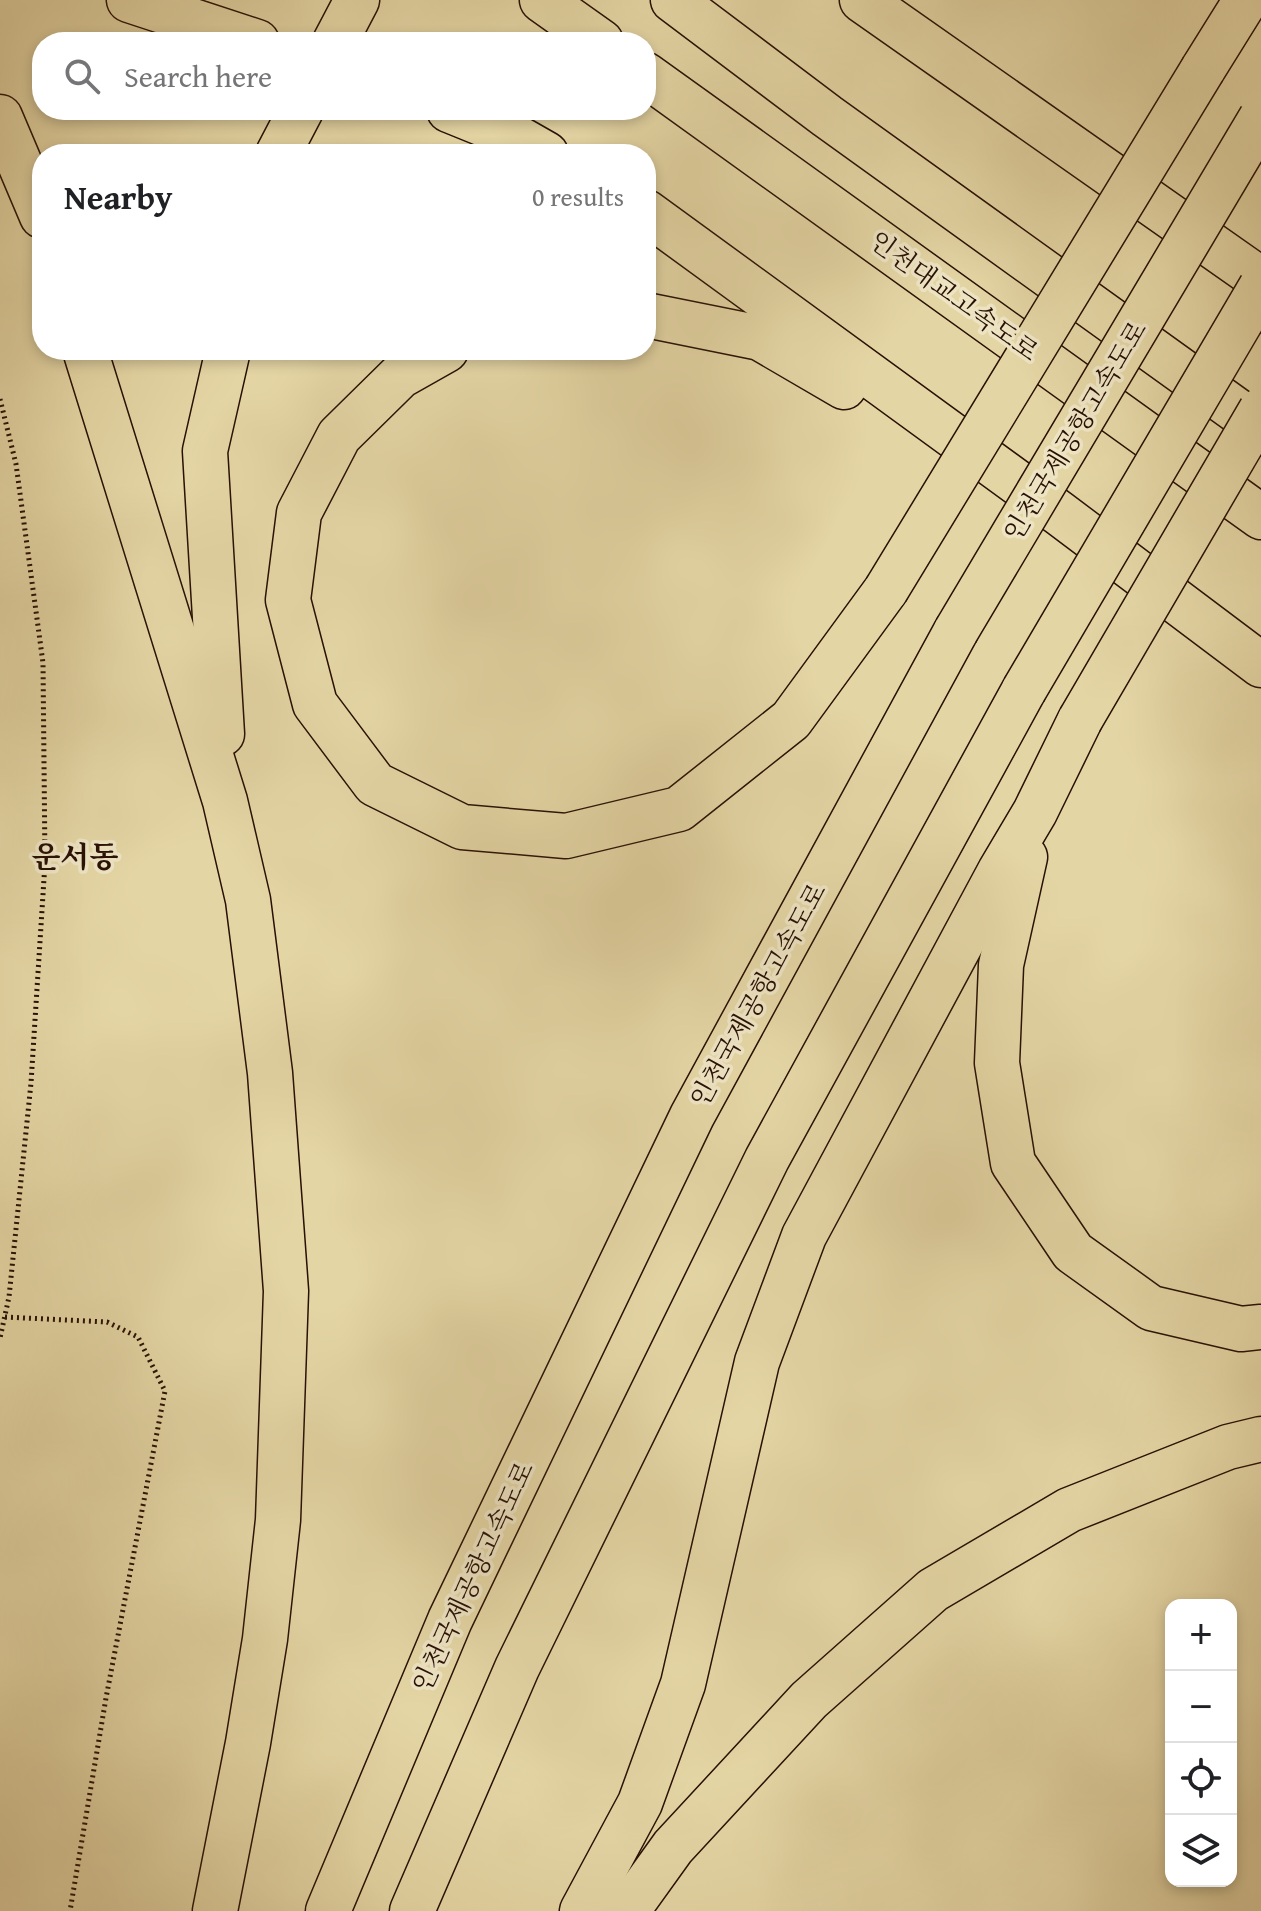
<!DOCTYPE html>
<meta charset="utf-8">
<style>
body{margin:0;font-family:"Gentium Book Plus","Noto Serif KR",serif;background:#f6f6f6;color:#202124}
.controls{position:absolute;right:24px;bottom:24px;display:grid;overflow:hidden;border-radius:16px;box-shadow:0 4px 12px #0003}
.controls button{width:72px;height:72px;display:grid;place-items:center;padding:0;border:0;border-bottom:2px solid #e0e0e0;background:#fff;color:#202124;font:40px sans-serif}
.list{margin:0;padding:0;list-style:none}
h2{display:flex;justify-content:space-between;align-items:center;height:104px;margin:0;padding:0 32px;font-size:34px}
h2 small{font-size:26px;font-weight:400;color:#757577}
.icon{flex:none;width:44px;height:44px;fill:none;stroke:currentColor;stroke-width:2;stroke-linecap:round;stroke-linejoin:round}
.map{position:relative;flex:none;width:1261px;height:1911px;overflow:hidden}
.search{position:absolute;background:#fff;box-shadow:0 4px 12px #0003;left:32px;top:32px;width:624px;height:88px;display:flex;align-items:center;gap:20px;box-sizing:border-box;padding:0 28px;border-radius:32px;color:#757577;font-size:30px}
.panel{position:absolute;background:#fff;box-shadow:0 4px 12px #0003;left:32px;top:144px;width:624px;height:216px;border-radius:32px}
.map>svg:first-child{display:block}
</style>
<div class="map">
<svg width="1261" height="1911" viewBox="0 0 1261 1911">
<rect width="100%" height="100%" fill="#e4d5a4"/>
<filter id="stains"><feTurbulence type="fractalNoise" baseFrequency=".0025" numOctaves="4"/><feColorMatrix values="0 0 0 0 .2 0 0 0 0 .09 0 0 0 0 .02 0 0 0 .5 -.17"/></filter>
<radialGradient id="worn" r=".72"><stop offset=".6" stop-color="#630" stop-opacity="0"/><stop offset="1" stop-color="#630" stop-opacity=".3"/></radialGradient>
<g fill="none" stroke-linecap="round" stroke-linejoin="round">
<g stroke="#281004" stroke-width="47">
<g id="highway">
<polyline points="129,0 257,42"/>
<polyline points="542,0 601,42"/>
<polyline points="673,0 827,116 1261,428"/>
<polyline points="862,0 1261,280"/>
<polyline points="335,42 357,0"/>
<polyline points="1203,69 1246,0"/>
<polyline points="646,75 1261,517"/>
<polyline points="449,110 518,138 546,154"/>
<polyline points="0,117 42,216"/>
<polyline points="278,154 301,110"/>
<polyline points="646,212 1059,513 1261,665"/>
<polyline points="646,315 760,338 844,387"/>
<polyline points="85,350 225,801 248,900 270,1073 286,1291 278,1520 265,1639 248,1743 215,1911"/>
<polyline points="446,350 400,376 339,436 299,513 288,600 315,704 375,784 462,827 566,836 679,809 791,720 886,590"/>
<polyline points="222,734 205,451 228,350"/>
<polyline points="1025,857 1001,965 997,1063 1013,1163 1073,1252 1151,1308 1241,1329 1261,1327"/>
<polyline points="328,1911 450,1620 692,1116 956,631"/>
<polyline points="412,1911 517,1668 767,1159 1024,690"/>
<polyline points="582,1911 640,1803 683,1684 757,1362 804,1236 1000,871 1035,812 1080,720"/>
<polyline points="627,1911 673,1847 809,1700 933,1590 1069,1510 1228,1447 1261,1439"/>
</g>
</g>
<g stroke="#281004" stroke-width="5" stroke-dasharray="2 4" stroke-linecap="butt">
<polyline points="0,399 16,464 43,663 45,863 31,1083 9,1297 0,1338"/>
<polyline points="5,1317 107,1322 138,1337 165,1391 106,1698 70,1911"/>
</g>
<use href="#highway" stroke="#e4d5a4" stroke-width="44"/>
<g stroke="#281004" stroke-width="47" stroke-linecap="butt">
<g id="highway-bridge">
<polyline points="886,590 1203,69"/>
<polyline points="956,631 1261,118"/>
<polyline points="1024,690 1261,287"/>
<polyline points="1080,720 1261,410"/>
</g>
</g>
<use href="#highway-bridge" stroke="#e4d5a4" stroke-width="44"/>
</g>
<g text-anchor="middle" stroke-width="7" stroke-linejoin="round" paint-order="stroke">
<g font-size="26" fill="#281004" stroke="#ede4c4">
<text transform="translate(954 296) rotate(36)" y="9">인천대교고속도로</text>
<text transform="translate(1075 431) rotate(-59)" y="9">인천국제공항고속도로</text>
<text transform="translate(758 995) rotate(-61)" y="9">인천국제공항고속도로</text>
<text transform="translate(473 1577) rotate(-65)" y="9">인천국제공항고속도로</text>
</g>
<g font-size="30" font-weight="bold" fill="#281004" stroke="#ede4c4">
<text x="75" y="867">운서동</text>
</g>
</g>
<rect width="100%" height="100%" filter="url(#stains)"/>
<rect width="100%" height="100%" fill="url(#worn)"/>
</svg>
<div class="controls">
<button>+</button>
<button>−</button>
<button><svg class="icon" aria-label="locate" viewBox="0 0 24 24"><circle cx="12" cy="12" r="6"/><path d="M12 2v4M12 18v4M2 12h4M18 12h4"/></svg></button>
<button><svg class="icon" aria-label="layers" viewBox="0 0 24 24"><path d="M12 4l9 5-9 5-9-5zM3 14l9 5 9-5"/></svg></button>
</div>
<div class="search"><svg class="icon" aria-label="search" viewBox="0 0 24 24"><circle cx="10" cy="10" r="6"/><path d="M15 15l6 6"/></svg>Search here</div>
<section class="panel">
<h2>Nearby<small>0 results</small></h2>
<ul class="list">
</ul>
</section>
</div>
